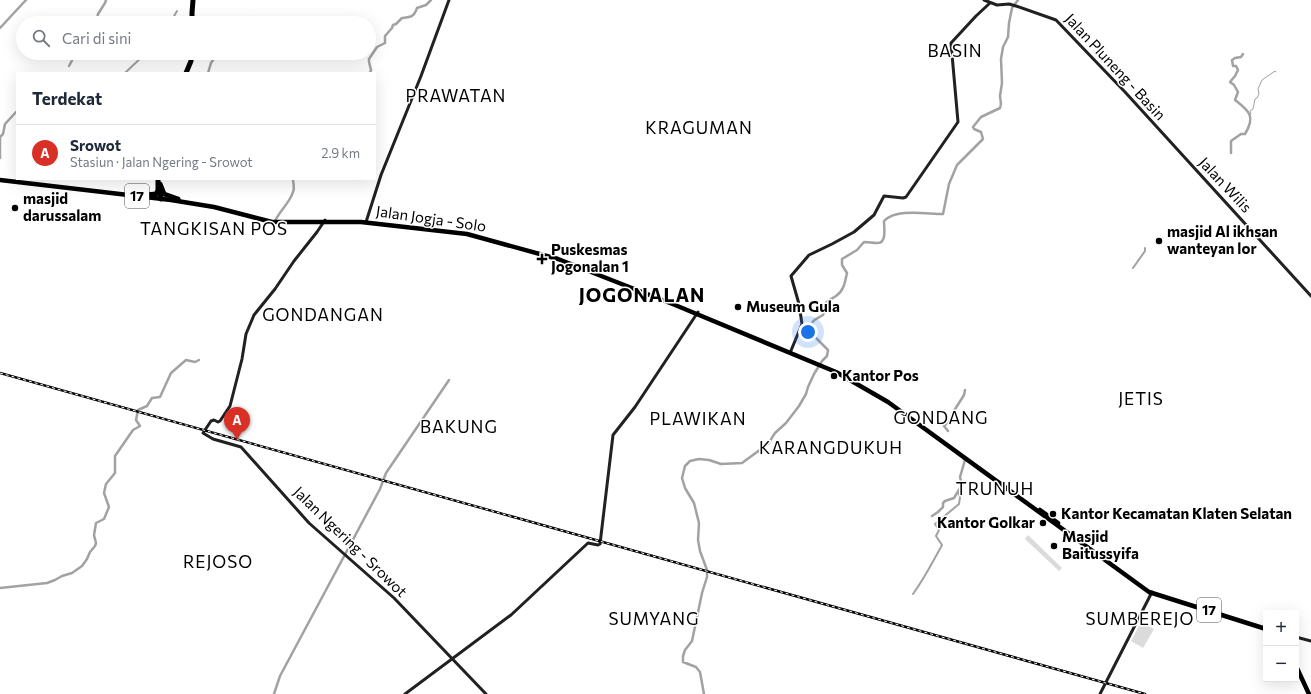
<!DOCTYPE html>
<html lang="id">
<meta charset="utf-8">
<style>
body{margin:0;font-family:Commissioner,sans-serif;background:#f6f6f7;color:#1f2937}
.controls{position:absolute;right:12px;bottom:12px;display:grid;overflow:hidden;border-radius:0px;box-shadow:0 4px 16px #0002}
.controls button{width:36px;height:36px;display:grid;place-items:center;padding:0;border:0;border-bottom:1px solid #e0e1e3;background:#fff;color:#1f2937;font:20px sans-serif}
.you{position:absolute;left:808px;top:332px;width:14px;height:14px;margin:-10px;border:3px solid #fff;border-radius:50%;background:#1a73e8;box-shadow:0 0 0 6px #1a73e833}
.badge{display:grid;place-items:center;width:26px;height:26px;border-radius:50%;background:#d93025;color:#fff;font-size:13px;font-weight:700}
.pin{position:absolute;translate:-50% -33px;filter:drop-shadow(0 1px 2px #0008)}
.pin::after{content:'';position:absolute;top:21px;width:14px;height:12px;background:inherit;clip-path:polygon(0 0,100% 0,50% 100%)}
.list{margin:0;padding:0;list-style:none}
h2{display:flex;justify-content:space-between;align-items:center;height:52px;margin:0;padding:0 16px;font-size:17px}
h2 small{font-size:13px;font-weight:400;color:#747a83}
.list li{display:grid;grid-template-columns:26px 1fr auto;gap:12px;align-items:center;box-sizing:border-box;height:56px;padding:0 16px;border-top:1px solid #e0e1e3}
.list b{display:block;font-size:15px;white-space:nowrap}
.list p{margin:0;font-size:13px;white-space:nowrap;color:#747a83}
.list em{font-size:13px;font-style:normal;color:#747a83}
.icon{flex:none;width:22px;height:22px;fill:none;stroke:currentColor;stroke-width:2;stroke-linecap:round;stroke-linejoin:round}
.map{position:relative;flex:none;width:1311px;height:694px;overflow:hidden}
.search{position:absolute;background:#fff;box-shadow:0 4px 16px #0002;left:16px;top:16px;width:360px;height:44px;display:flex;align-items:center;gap:10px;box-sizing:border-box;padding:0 14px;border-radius:22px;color:#747a83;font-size:15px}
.panel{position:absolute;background:#fff;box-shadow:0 4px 16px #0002;left:16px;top:72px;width:360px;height:108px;border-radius:0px}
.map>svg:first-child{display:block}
</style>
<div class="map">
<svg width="1311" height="694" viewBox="0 0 1311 694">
<rect width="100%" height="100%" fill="#fff"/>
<g fill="#dbdbdb">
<polygon points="1028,535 1062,568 1059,571 1025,539"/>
<polygon points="1141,622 1154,629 1143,648 1131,641"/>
</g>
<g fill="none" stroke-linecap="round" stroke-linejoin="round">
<polyline stroke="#a2a2a2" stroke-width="1" points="1251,114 1250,111 1253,109 1255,99 1257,98 1259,94 1258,89 1262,80 1275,71 1276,72"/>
<g stroke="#a2a2a2" stroke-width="2">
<polyline points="170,23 177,11"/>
<polyline points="125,73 146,53"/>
<polyline points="1133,268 1145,251 1145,248"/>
<path d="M913,594C924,579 932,563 941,547L942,545L936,536L939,530L935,524L959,504L960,497L958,491"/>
</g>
<g stroke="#a2a2a2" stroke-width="2.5">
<polyline points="96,23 98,14 105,3 106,0"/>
<polyline points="246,23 253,17"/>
<polyline points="0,28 26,0"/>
<polyline points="69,66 76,53"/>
<polyline points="208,73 211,63 218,53"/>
<path d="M370,73L371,70L369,62V59L377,47L385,43V36L392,28L393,25L396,24L402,18C411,17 414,17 417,8L426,5L431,0"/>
<path d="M1231,153V141L1241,134H1245C1256,116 1249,111 1235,100L1238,92L1234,85L1230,82L1235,76L1238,70L1236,66H1233L1232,60L1235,58L1241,57L1243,54"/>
<polyline points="0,158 0,137 3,134 5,124 17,111"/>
<path d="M273,226C277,212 289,205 293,192C295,188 293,183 293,179"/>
<polyline points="948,431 944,426 952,418 952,414 964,395 965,390"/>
<polyline points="932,516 938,512 943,507 943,503 945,501 954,498 962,485 960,477 965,460 963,458"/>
<polyline points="0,588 47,583 55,580 62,576 72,573 82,566 87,559 90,552 95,546 96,543 94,535 96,523 104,519 109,507 104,493 106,484 115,473 115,456 133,430 140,426 136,420 138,410 147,406 152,398 160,397 171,373 186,360 195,362 199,360"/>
<polyline points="274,694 280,676 380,489 386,473 449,380"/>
<path d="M704,694L700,672L696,667L683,662V656L685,650L692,641L702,593L707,577V570L700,551L698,540L699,523L694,503L685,488L682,478L685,466L690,461L699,459L709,460L721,464L742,463L768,444L775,433L786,423L799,406L806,394L808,387L814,374L822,361L827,356L828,350L816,338L810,328C811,320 817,319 823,315C825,311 824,307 826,303C828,300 833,298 836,296C844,291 845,282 847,273L842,265V259L857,250L864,242C869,242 872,243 877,243C887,244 884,228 884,221C896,208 926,214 943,214L949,184L957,165L983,139L981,132L974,129L973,127L981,117L1000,108L1001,104L1000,96L1002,83L1001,59L1003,47L1008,37L1009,23L1012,8L1018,0"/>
</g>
<g stroke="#212121" stroke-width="3">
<polyline points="984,0 997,5 1009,4 1016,6 1056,20 1125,92 1311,296"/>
<polyline points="325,220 317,232 294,261 275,289 254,315 246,334 242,359 230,406 220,421 218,422 214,420 211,421 203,433 213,439 241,447 309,523 394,598 486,694"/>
<polyline points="366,222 381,175 421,76 449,0"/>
<polyline points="790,353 802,324 799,304 791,276 809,255 832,244 854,232 874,215 884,196 903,198 906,197 958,122 951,43 976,16 990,3"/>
<polyline points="1296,637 1311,641"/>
<polyline points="405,694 511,615 588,543 598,545 600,544 613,435 635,407 698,312"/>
<polyline points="1100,694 1152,592"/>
</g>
<g stroke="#000" stroke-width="4.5">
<polyline points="0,180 171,200 214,207 272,222 361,222 467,234 558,259 675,305 836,372 888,402 1149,592 1266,629"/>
<polyline points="1040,510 1058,523"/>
<polyline points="1296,666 1309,694"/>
</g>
<g stroke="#000" stroke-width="5">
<polyline points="192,23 192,13 193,0"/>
<polyline points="186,73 191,61 192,53"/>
<polyline points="160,184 164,194 178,199"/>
<polyline points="159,188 161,199"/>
<polyline points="145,195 156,194 158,190 158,180"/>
</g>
<g stroke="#000" stroke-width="2.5">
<polyline id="rail" points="0,373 1145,694"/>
</g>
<use href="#rail" stroke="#fff" stroke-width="1" stroke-dasharray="3" stroke-linecap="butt"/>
</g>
<g fill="#000" stroke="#fff" stroke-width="1.5">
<circle cx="15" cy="208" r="4"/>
<circle cx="1159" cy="241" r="4"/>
<path d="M540 253h4v4h4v4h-4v4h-4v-4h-4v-4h4z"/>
<circle cx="738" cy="307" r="4"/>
<circle cx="834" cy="376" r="4"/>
<circle cx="1053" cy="514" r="4"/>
<circle cx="1043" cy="523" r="4"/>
<circle cx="1054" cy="546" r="4"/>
</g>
<g text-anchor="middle" stroke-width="3" stroke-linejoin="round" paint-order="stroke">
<g fill="#fff" stroke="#4c4c4c" stroke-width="1">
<rect x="125" y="184" width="24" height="24" rx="3"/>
<rect x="1197" y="598" width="24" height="24" rx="3"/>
</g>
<g font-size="14" font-weight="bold" fill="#000">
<text x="137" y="201">17</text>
<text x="1209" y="615">17</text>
</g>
<g font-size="15" fill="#000" stroke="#fff">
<text transform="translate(1115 67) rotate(47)" y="5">Jalan Pluneng - Basin</text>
<text transform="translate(1225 185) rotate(47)" y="5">Jalan Wilis</text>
<text transform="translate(431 219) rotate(8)" y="5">Jalan Jogja - Solo</text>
<text transform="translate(350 542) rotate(44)" y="5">Jalan Ngering - Srowot</text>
</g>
<g font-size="15" font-weight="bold" fill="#000" stroke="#fff" text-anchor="start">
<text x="23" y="204">masjid<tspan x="23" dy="17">darussalam</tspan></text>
<text x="1167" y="237">masjid Al ikhsan<tspan x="1167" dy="17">wanteyan lor</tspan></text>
<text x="551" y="255">Puskesmas<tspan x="551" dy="17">Jogonalan 1</tspan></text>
<text x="746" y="312">Museum Gula</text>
<text x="842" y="381">Kantor Pos</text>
<text x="1061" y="519">Kantor Kecamatan Klaten Selatan</text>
<text x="1035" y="528" text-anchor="end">Kantor Golkar</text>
<text x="1062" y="542">Masjid<tspan x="1062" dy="17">Baitussyifa</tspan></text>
</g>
<g font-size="17" letter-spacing="1" fill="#000" stroke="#fff">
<text x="955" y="57">BASIN</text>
<text x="456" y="102">PRAWATAN</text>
<text x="699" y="134">KRAGUMAN</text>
<text x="214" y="235">TANGKISAN POS</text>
<text x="323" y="321">GONDANGAN</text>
<text x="1141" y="405">JETIS</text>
<text x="941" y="424">GONDANG</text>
<text x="698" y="425">PLAWIKAN</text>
<text x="459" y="433">BAKUNG</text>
<text x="831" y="454">KARANGDUKUH</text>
<text x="995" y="495">TRUNUH</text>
<text x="218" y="568">REJOSO</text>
<text x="654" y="625">SUMYANG</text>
<text x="1140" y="625">SUMBEREJO</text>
</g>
<g font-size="19" font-weight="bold" letter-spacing="1" fill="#000" stroke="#fff">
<text x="642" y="302">JOGONALAN</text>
</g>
</g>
</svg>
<div class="controls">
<button>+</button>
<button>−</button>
</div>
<div class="you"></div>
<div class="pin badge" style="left:237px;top:440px">A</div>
<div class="search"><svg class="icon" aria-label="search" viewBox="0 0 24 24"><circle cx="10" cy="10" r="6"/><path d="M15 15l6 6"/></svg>Cari di sini</div>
<section class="panel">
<h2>Terdekat<small></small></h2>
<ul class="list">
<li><span class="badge">A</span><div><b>Srowot</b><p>Stasiun · Jalan Ngering - Srowot</p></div><em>2.9 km</em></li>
</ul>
</section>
</div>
